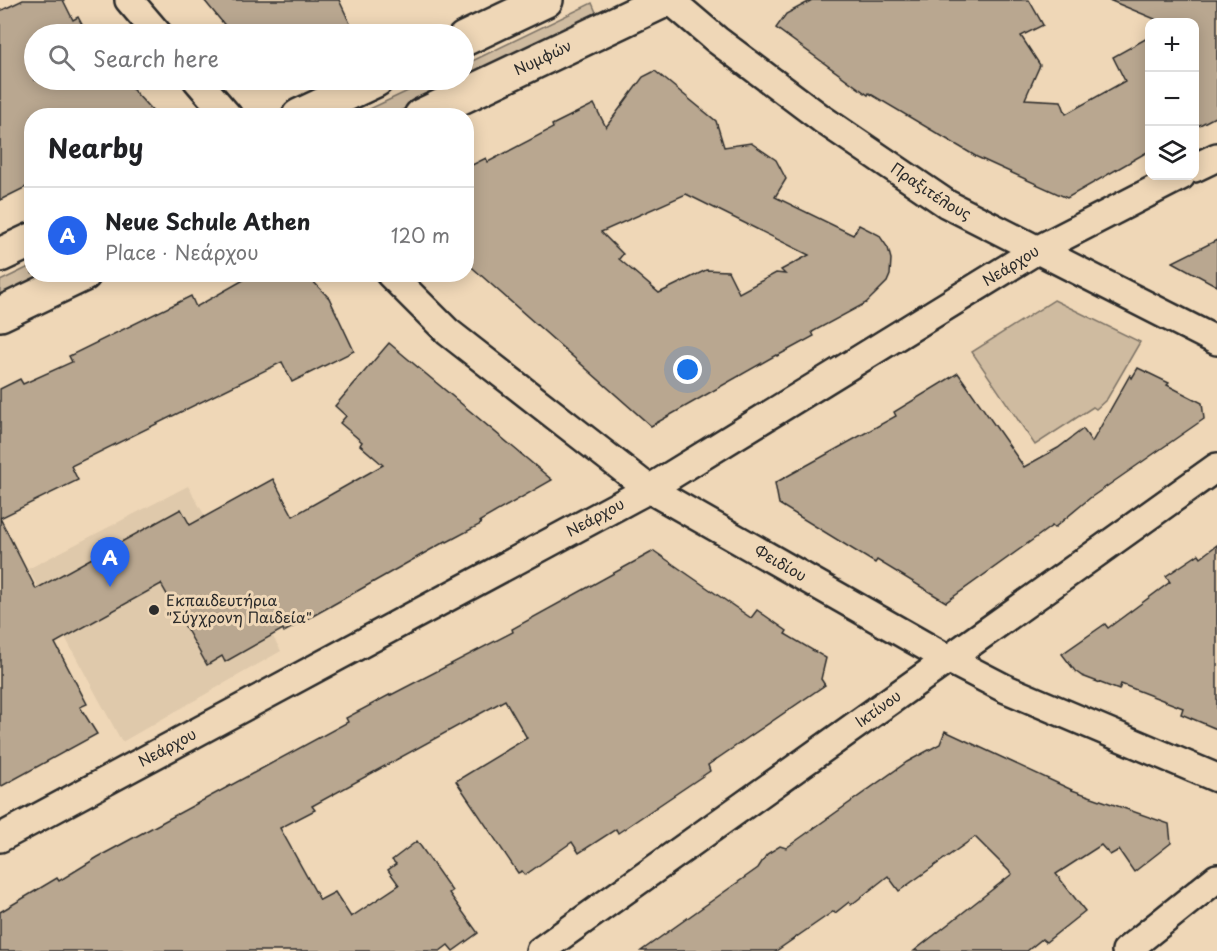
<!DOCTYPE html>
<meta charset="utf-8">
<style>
body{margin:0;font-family:"Playpen Sans",sans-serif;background:#f2f2f2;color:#202124}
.controls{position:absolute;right:18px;top:18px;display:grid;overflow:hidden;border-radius:12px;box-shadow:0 3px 15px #0003}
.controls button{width:54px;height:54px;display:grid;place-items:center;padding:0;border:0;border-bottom:2px solid #e0e0e0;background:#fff;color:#202124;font:30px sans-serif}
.you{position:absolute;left:688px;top:370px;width:21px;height:21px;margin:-15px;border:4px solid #fff;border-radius:50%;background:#1a73e8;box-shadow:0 0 0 9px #1a73e833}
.badge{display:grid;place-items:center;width:39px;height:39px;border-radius:50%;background:#2563eb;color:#fff;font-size:20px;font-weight:700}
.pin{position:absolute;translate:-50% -50px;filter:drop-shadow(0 2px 3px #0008)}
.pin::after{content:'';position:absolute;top:32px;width:21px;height:18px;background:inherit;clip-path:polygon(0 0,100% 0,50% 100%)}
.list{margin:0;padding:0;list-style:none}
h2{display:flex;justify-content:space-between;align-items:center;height:78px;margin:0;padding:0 24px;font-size:26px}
h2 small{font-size:20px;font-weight:400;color:#757577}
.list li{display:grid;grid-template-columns:39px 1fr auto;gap:18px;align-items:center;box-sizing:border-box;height:96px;padding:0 24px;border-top:2px solid #e0e0e0}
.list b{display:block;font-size:22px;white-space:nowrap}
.list p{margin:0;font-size:20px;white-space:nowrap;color:#757577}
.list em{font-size:20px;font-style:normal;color:#757577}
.icon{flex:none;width:33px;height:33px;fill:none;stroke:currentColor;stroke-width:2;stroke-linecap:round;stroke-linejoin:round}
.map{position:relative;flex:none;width:1217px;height:951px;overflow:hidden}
.search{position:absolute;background:#fff;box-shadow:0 3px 15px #0003;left:24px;top:24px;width:450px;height:66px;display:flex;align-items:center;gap:15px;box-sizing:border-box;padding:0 21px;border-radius:33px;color:#757577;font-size:22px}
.panel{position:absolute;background:#fff;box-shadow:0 3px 15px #0003;left:24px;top:108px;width:450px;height:174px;border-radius:24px}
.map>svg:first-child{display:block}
</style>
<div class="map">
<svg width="1217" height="951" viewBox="0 0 1217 951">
<rect width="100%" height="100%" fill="#efd7b7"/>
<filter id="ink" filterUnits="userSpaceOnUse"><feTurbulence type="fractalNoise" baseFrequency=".0167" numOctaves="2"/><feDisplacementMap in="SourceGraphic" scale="12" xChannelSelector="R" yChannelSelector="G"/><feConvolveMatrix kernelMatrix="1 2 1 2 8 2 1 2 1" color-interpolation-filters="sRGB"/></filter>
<g filter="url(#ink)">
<polygon fill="#dfc9ab" points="188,486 281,651 122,742 28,569"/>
<g fill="#cfbba0" stroke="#7d7366" stroke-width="1.5">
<polygon points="592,3 598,17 459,84 457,80 464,80 464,65"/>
<polygon points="431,80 445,80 449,88 391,115 355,116"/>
<polygon points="31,266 32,274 51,275 0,299 0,281"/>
<polygon points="1054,300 1140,342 1107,399 1096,409 1093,407 1035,445 972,352"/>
</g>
<g fill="#b9a790" stroke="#2b2b2b" stroke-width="1.5" fill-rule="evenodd">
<polygon points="23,0 63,0 73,20 78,17 87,34 34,34 34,80 124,80 157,116 32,116 32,184 0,200 0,11"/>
<polygon points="204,0 339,0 355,34 232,34"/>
<polygon points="812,0 1029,0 1043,25 1021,36 1040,65 1025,99 1061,101 1066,114 1125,81 1113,57 1149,37 1149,151 1067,198 977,157 869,93 868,95 776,28 786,14"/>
<polygon points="1109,0 1217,0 1217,116 1194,128 1194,22 1162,22"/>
<path d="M655,71L716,121L724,147L751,143L776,160L786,179L775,197L853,235L859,225L879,235L888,248L891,259L890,275L887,282L866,303L812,332L814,336L777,356L776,355L651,426L466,262V168L486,158L488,162L553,128L552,125L594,104L606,127L643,77ZM686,194L809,255L781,270L785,274L776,273L739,293L728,271L706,270L659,293L619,259L623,254L601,232Z"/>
<polygon points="1217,240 1217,286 1173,262"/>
<polygon points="254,274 306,274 329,298 354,351 292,382 282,362 71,466 78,480 0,518 36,589 181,509 190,525 273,479 293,516 383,465 360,445 362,442 340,423 346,416 335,406 389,343 552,480 480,521 481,524 447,542 446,541 329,607 284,632 283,629 225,662 222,656 207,665 161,584 55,643 87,704 80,707 97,734 0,787 0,389 20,379 23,384 72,362 69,356 191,296 196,307"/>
<polygon points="1138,368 1169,383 1167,385 1202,403 1204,419 1090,498 1054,528 1052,526 946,602 877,560 875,563 779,504 775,483 896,416 894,412 958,373 1024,467 1058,448 1083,429 1092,442 1130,375 1132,378"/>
<polygon points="1217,545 1217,729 1181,714 1183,708 1121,684 1119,690 1082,676 1075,671 1062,654 1105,624 1108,628 1170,582 1166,576 1199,554 1201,557"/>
<polygon points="654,551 751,618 757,610 787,631 785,634 826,658 821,679 825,685 708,765 710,771 618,833 616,829 579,853 572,842 525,875 522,871 518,873 456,781 527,738 505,700 312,806 315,810 280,828 320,900 335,892 351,917 399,885 388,870 396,864 392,860 417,841 452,891 449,893 478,933 453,951 448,945 440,951 0,951 0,912 57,878 59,881 98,857 348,722 346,718 391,694 391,695 513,632 512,629"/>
<polygon points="945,731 1072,790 1169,824 1171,843 1134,872 1119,850 1110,855 1101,845 1056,874 1085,911 1046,942 1042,939 1027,951 914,951 1012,874 975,837 899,891 888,876 851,905 849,902 835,913 834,911 776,951 641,951 758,868 767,854 780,846 786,848 907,762 940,744"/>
</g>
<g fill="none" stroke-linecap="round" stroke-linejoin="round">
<g stroke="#2b2b2b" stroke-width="32">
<g id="street">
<polyline points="129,0 158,34"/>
<path id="s1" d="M670,0L717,40L822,119L947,204L1217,341"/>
<polyline points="197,80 228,116"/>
<polyline points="1194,168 1217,157"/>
<path id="s2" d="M390,274L448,332L649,489L948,659L1004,688L1217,778"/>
<path id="s3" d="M0,838L649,489L1037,250L1181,176"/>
<path id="s4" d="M540,951L1217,467"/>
<polyline points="1126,951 1217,878"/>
</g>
</g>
<g stroke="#2b2b2b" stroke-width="38">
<g id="secondary">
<polyline points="464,39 546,0"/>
<polyline points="299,116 376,80"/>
<path id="s5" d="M421,116L665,0"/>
<polyline points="0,255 32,240"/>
<polyline points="0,314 84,274"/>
</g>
</g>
<use href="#street" stroke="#efd7b7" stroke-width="27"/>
<use href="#secondary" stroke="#efd7b7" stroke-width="33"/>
</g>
</g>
<circle fill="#2b2b2b" stroke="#efd7b7" stroke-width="2" cx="154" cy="610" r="6"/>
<g text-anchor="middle" stroke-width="6" stroke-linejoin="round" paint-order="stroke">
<g font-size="15" fill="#2b2b2b" stroke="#efd7b7">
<text dy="5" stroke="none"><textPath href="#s5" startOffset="135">Νυμφών</textPath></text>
<text dy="5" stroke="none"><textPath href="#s1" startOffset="324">Πραξιτέλους</textPath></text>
<text dy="5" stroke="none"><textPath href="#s3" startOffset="1162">Νεάρχου</textPath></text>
<text dy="5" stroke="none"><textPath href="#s3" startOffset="676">Νεάρχου</textPath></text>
<text dy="5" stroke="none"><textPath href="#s2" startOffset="488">Φειδίου</textPath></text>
<text dy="5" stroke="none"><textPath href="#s4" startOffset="416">Ικτίνου</textPath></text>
<text dy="5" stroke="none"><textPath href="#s3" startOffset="190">Νεάρχου</textPath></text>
</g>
<g font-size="15" fill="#2b2b2b" stroke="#efd7b7" text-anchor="start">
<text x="166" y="606">Εκπαιδευτήρια<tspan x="166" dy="17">"Σύγχρονη Παιδεία"</tspan></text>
</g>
</g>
</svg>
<div class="controls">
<button>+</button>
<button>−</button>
<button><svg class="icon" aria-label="layers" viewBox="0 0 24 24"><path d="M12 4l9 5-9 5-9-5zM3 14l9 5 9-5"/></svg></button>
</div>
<div class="you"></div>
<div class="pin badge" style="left:110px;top:587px">A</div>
<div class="search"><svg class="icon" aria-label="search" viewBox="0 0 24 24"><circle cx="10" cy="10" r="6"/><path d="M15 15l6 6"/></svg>Search here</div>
<section class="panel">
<h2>Nearby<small></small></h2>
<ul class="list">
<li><span class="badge">A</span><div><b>Neue Schule Athen</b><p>Place · Νεάρχου</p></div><em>120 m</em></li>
</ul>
</section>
</div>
